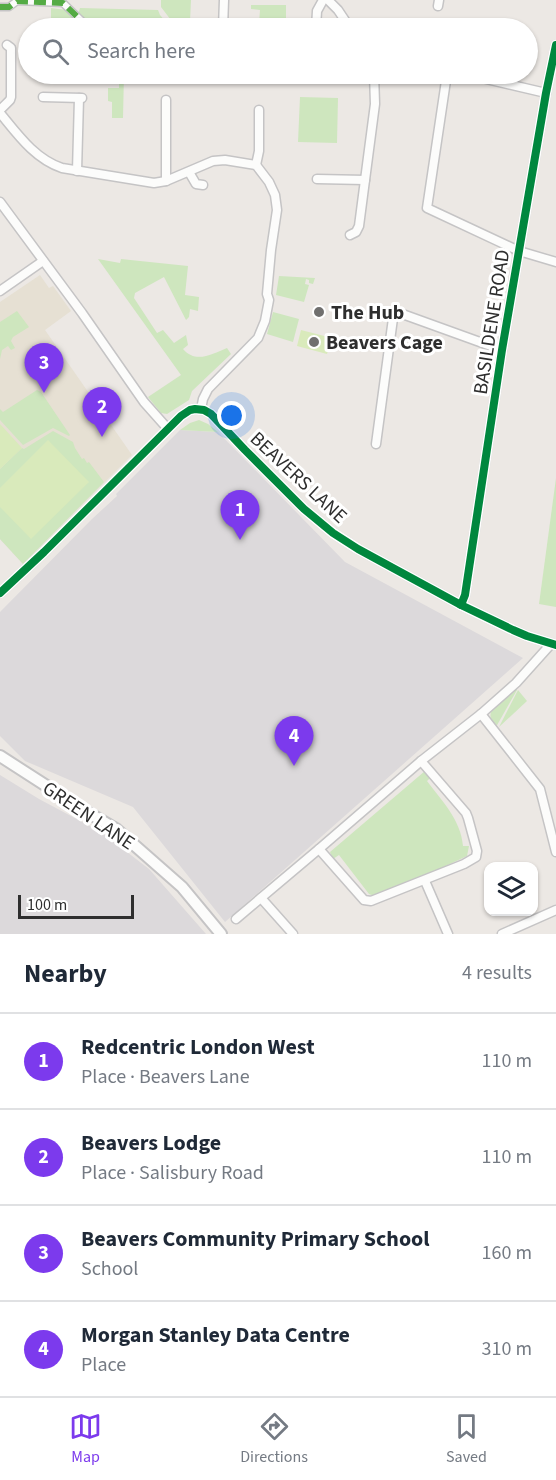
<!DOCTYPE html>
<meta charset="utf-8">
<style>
body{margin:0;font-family:"Source Sans 3",sans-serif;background:#f2f2f3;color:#1f2937}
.controls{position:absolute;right:18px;bottom:18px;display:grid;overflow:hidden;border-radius:12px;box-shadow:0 2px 4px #0004}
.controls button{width:54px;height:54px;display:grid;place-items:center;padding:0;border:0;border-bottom:2px solid #e0e1e3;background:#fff;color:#1f2937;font:30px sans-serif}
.scale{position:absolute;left:18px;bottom:15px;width:116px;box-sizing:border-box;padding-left:6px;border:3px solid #2e2e2e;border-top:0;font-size:16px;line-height:21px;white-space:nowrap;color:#2e2e2e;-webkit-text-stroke:4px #fff;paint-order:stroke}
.you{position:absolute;left:232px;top:416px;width:21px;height:21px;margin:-15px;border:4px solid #fff;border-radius:50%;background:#1a73e8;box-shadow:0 0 0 9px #1a73e833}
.badge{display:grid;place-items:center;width:39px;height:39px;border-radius:50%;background:#7c3aed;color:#fff;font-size:20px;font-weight:700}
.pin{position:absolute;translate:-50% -50px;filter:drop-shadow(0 2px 3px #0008)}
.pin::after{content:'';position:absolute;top:32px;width:21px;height:18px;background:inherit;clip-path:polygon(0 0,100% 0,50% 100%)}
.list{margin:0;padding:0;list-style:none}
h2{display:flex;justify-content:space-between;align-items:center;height:78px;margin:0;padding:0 24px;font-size:26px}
h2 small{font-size:20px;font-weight:400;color:#747a83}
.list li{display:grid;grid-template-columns:39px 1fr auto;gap:18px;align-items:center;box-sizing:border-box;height:96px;padding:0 24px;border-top:2px solid #e0e1e3}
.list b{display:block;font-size:22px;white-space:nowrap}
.list p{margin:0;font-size:20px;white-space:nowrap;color:#747a83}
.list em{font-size:20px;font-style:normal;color:#747a83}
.icon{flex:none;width:33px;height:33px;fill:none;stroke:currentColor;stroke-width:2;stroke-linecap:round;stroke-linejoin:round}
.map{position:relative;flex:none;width:556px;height:934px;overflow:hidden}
.search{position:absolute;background:#fff;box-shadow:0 2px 4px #0004;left:18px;right:18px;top:18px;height:66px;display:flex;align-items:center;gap:15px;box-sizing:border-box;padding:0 21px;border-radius:33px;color:#747a83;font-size:22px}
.sheet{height:462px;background:#fff}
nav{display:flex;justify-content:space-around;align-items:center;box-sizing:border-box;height:84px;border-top:2px solid #e0e1e3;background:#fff;font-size:16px;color:#747a83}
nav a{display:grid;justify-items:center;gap:3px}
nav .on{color:#7c3aed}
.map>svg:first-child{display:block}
</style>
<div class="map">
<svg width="556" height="934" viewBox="0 0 556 934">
<rect width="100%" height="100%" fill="#ece8e4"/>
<g fill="#dcd9db">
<polygon points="180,430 218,432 345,562 523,658 225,922 133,807 25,761 0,736 0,612 92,519 117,496 116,494"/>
<polygon points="0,775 39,799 101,832 149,869 206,934 0,934"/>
</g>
<polygon fill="#e6e0d3" points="40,275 49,288 53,286 71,311 45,330 132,455 23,564 0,539 0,302"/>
<g fill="#cee6be">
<polygon points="161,0 191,0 190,22 180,22 180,28 177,28 161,7"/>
<polygon points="251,5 286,5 286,19 262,18 262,28 253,28 251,26 254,26 254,24 259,24 260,10 251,9"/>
<polygon points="51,8 67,10 86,28 51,28"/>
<polygon points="80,8 158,10 160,15 171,28 92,28 78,15"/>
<polygon points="119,74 124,74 123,118 112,118 112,102 108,101 108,88 119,88"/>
<polygon points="300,97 338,98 337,143 298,142"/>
<path d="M98,259L120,263L121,259L188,266L185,295L199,297L198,311L190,309L189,317L186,320L164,277L135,293L134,298L157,333L163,330L174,343L186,335L188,345L183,349C196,364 212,354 227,348L231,354L192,391L189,400L167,414L161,413L148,397L181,375Z"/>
<polygon points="279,276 315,278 313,284 309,283 309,280 306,279 305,284 309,285 304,302 276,295"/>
<polygon points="17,311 29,327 13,337 11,341 15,348 11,350 8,346 2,350 0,359 0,322"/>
<polygon points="273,312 299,319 293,342 267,334"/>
<polygon points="37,390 41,392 70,435 69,436 53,428 23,445 0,420 0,409 3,412"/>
<polygon points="199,420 208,424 218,432 180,430 190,423"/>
<polygon points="53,431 73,442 75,448 82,459 84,458 87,463 89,462 104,482 23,564 0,539 0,469 22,448 24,449"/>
<polygon points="556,478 556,607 539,604"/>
<path d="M517,688V690L496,727C491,720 488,716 493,708Z"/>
<polygon points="518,690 527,701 499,727"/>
<path d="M425,771L432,776L427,781C442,801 461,820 463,846H469L467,856L424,876L374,896L369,894L339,855L333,859L330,852Z"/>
</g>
<g fill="#d9eabb">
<polygon points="301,330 332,338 327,354 297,346"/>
<polygon points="0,424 22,448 0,469"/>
<polygon points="48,440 89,482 31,539 0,507 0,488"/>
</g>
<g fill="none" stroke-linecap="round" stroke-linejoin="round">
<g stroke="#c5c4c5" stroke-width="9">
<polyline id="pedestrian" points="0,7 9,7 17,1 63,3 89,28"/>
</g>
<g stroke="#c5c4c5" stroke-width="11">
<g id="minor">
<polyline points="328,0 338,10 350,28"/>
<polyline points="438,6 439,0"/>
<polyline points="223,28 224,0"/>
<polyline points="316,28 317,11 323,0"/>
<polyline points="447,74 427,208 519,251 556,262"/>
<polyline points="465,74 546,93"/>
<polyline points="43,97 82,98"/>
<polyline points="166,100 166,181"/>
<polyline points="0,110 10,100 11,97 11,48 7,45"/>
<path d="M0,113C18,135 35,159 62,168L154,183L166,181L213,161L225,160L256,165L269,182L275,195L277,210L271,250L267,294L269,300L265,321L258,338L208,389L203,399L201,409"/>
<polyline points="256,165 259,151 259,110"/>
<polyline points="77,171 79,98"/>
<polyline points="189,172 196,184 203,185"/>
<polyline points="317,179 365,180 375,104 374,74"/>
<polyline points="0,202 82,313 144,402 168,429"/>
<polyline points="350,235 356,232 359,226 365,180"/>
<polyline points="0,291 43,261"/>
<polyline points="376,444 394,311 502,350"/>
<polyline points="0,593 44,552 181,416 190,410 195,409 204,410 211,414 245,450 304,509 333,533 358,549 461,605 513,630 527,636 556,645"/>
<polyline points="461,605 465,595 502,350 546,93 556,45"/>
<polyline points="481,714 540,789 556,852"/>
<polyline points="319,849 364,900 371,901 464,864 476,857 477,851 468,818 466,813 421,761"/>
<polyline points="425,881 448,934"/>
<polyline points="261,898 293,934"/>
<polyline points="236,919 319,849 421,761 481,714 516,683 551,644"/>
<polyline points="502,934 556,910"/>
</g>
</g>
<g stroke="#c5c4c5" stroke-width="14">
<polyline id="tertiary" points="0,756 87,812 116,829 182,887 221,934"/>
</g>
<use href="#pedestrian" stroke="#fcfcfb" stroke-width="6"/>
<use href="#minor" stroke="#fcfcfb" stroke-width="8"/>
<use href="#tertiary" stroke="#fcfcfb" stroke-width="10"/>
<polyline stroke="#54ab44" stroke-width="6" stroke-dasharray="12 6" stroke-linecap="butt" points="0,7 9,7 17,1 63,3 89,28"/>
<g stroke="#fff" stroke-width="11">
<g id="cycleway">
<polyline points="0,593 44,552 181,416 190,410 195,409 204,410 211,414 245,450 304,509 333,533 358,549 461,605 513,630 527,636 556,645"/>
<polyline points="461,605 465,595 502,350 546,93 556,45"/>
</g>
</g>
<use href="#cycleway" stroke="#00873e" stroke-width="8"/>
</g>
<g fill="#706f6e" stroke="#fff" stroke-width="2">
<circle cx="319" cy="312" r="6"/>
<circle cx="314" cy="342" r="6"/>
</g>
<g text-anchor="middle" stroke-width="6" stroke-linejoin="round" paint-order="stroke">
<g font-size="20" font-weight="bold" fill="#2e2e2e" stroke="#fff" text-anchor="start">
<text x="331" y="319">The Hub</text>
<text x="326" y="349">Beavers Cage</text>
</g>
<g font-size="20" fill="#2e2e2e" stroke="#fff">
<text transform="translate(491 322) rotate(-81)" y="7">BASILDENE ROAD</text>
<text transform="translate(299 477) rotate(43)" y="7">BEAVERS LANE</text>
<text transform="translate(89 815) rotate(34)" y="7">GREEN LANE</text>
</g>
</g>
</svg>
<div class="controls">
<button><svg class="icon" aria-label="layers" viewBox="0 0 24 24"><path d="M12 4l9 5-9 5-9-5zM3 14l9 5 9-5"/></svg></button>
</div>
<div class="scale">100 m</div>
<div class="you"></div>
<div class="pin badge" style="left:240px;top:540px">1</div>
<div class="pin badge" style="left:102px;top:437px">2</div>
<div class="pin badge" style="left:44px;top:393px">3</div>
<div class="pin badge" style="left:294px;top:766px">4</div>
<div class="search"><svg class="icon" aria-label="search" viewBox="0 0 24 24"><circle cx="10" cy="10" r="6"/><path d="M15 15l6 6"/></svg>Search here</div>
</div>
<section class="sheet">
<h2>Nearby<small>4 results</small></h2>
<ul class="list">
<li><span class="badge">1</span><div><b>Redcentric London West</b><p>Place · Beavers Lane</p></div><em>110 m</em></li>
<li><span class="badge">2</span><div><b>Beavers Lodge</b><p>Place · Salisbury Road</p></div><em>110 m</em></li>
<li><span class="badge">3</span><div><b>Beavers Community Primary School</b><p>School</p></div><em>160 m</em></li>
<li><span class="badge">4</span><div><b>Morgan Stanley Data Centre</b><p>Place</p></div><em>310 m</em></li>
</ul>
</section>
<nav>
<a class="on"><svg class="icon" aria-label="map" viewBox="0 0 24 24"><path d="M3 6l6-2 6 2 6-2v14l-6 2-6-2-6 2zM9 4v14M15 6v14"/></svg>Map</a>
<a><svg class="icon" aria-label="directions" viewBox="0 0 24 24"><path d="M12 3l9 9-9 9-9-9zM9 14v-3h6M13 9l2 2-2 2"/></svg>Directions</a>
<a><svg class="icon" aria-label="saved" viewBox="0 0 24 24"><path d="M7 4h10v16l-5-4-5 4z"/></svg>Saved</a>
</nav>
